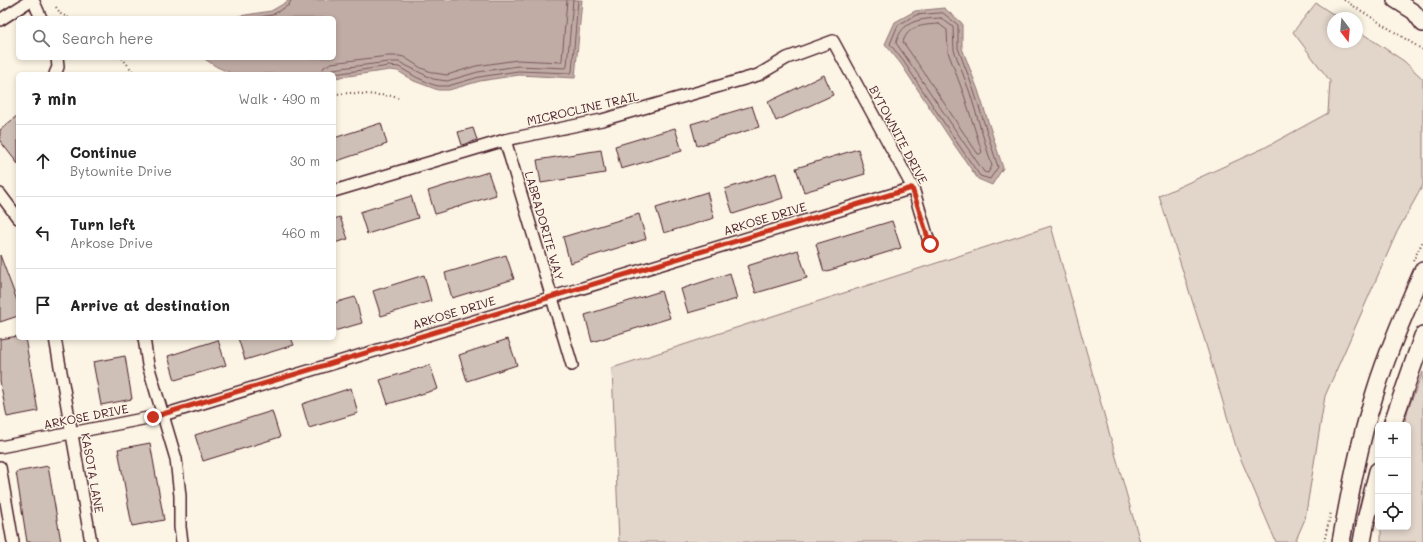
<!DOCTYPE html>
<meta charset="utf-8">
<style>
body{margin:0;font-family:Mali,sans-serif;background:#f6f6f6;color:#222}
.controls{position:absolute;right:12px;bottom:12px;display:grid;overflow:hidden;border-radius:6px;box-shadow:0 2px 6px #0003}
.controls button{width:36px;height:36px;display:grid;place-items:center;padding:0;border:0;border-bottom:1px solid #e0e0e0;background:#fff;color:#222;font:20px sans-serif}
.compass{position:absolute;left:1327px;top:12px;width:36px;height:36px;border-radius:50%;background:#fff;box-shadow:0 2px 6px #0003;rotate:164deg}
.stop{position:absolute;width:12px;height:12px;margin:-9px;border:3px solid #c8321e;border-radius:50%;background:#fff}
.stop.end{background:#c8321e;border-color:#fff;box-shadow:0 1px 4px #0008}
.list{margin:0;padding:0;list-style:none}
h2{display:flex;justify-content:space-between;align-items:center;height:52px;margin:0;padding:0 16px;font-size:17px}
h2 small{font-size:13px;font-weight:400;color:#767676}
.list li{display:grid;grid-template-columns:26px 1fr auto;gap:12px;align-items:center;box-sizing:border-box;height:72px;padding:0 16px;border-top:1px solid #e0e0e0}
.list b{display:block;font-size:15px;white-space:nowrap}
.list p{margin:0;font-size:13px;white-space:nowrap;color:#767676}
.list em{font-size:13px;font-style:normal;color:#767676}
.icon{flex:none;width:22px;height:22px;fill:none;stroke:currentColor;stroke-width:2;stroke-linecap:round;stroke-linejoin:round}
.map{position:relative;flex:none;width:1423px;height:542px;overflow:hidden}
.search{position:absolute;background:#fff;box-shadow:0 2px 6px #0003;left:16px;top:16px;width:320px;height:44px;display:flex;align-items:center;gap:10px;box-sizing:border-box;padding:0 14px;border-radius:6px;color:#767676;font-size:15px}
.panel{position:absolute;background:#fff;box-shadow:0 2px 6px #0003;left:16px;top:72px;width:320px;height:268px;border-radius:6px}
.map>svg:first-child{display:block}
</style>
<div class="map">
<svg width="1423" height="542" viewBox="0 0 1423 542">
<rect width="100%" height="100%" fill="#fcf5e5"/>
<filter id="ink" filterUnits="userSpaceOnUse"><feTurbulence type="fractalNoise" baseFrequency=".025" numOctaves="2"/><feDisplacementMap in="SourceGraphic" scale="8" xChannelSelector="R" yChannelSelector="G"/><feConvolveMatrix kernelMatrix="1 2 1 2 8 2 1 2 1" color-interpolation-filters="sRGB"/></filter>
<g filter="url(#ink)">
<g fill="#e2d5ca" stroke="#967a7a">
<polygon points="1316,3 1339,18 1333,18 1333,42 1357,42 1357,30 1404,61 1423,79 1423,185 1397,232 1325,396 1305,519 1295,542 1276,542 1237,450 1204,338 1159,196 1264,148 1328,113 1330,81 1293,32"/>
<polygon points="1051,226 1140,542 619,542 612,368"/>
<polygon points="1423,372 1423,542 1381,542 1381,527 1408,527 1408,425 1404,425 1408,409"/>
</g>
<g fill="#c0aca5" stroke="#917474">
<polygon points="290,0 582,0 575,78 519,75 480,81 449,90 438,90 414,81 398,71 390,70 334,78 334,74 233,74 217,67 203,58 334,58 334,18 227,18 271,11"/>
<polygon points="944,8 962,23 962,48 978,90 1003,168 992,185 978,179 953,143 901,64 885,44 895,22 915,11"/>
</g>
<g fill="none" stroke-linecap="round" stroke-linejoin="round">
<g stroke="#79575c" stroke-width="1">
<polygon points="943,13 958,25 958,48 974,91 998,167 990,179 980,176 956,141 904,62 890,44 898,25 916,15"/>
<polyline points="252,18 272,15 289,5 291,0"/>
<path d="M941,18L953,27L954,50L970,93L992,166L988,173L984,172C954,129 926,85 896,43C902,20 920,19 941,18Z"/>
<path d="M939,24L947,30L948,52L964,95L982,152L980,154H978C952,117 929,78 903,42C908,25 924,25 939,24Z"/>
<polyline points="320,74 324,67 331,63 388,56 399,56 404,57 421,68 434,73 447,75 476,66 517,60 561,62 562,60 567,0"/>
<polyline points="326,74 333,69 389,62 399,62 433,79 447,81 478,72 518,66 566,68 567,66 573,0"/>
<polyline points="334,74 389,66 399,67 416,77 431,84 438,86 448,86 479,77 518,71 570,73 572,72 578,0"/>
</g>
</g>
<g fill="#cfc0b7" stroke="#4a1f2b">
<polygon points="824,75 833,95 776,121 768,102"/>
<polygon points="752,106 759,127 697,146 691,124"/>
<polygon points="18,115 18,164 0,141 0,130"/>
<polygon points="381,123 387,144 334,162 334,138"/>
<polygon points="473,128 477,140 462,145 458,132"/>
<polygon points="675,128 682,151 621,169 615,146"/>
<polygon points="858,149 865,174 804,192 796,168"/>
<polygon points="601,150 605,173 541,183 537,160"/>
<polygon points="488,172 496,195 435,214 428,191"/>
<polygon points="776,173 783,198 733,214 725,189"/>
<polygon points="707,192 714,218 664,233 656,208"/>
<polygon points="411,196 418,218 367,234 360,212"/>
<polygon points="639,214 646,239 570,263 563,237"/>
<polygon points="340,217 348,239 334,243 334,219"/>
<polygon points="892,221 901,248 824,272 816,244"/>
<polygon points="798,250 807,278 756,293 747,266"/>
<polygon points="0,255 18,303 18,316 0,322"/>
<polygon points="506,255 514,279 452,298 445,273"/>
<polygon points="730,273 737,299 688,313 681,289"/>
<polygon points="424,275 431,301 381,316 373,291"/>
<polygon points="661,291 670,318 592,342 585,315"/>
<polygon points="355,297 362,323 334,331 334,303"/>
<polygon points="18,336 18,338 25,338 38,411 7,417 0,381 0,339"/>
<polygon points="238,338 291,338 294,345 245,360"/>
<polygon points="508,339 517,365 467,381 459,355"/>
<polygon points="218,340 226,365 175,380 168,356"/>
<polygon points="125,356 132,399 101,405 93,362"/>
<polygon points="430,365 438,389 388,404 380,380"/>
<polygon points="351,388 358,413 309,428 302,404"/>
<polygon points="272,411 280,437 203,461 195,435"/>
<polygon points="150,443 164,520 132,526 118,449"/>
<polygon points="48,466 61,542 27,542 16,472"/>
</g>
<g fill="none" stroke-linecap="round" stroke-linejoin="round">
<g stroke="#4a1f2b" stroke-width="14">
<g id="minor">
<polyline points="33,0 41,18"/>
<polyline points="0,20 31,0"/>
<polyline points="55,74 58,67 57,58"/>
<polyline points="505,140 572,365"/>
<polyline points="334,191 505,140 602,120 758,75 787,58 833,41 913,188 930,245"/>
<polyline points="0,194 18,218"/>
<polyline points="55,338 91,542"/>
<polyline points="144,338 148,365 176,459 180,496 180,527 182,542"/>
<polyline points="0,447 163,415 913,188"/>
<polyline points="0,467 13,542"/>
</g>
</g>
<g stroke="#4a1f2b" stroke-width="18">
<polyline id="secondary" points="1395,0 1414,12 1423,24"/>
</g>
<g stroke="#4a1f2b" stroke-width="20">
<g id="primary">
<polyline points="1392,425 1423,336"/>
<path d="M1341,542C1350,493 1359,444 1374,396C1387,353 1405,312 1423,271"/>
<polyline points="1362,542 1366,520 1378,471"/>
</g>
</g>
<g stroke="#4a1f2b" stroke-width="2" stroke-dasharray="1 3" stroke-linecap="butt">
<polyline points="1344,0 1423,50"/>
<polyline points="56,7 61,14 69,18"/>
<polyline points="122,58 135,74"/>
<polyline points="334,94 350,93 394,96 398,98"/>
<polyline points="1413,261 1423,241"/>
<polyline points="1324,542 1331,512"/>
</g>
<use href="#minor" stroke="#fcf5e5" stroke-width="11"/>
<use href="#secondary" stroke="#fcf5e5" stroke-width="15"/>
<use href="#primary" stroke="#fcf5e5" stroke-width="17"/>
</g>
</g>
<g fill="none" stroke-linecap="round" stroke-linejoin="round" filter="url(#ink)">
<polyline stroke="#c8321e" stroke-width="5" points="153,417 912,188 930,244"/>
</g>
<g text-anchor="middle" stroke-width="3" stroke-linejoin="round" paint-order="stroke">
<g font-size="12" fill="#4a1f2b" stroke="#fcf5e5">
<text transform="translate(583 109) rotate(-13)" y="4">MICROCLINE TRAIL</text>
<text transform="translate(898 135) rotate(62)" y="4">BYTOWNITE DRIVE</text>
<text transform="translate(765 219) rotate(-17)" y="4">ARKOSE DRIVE</text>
<text transform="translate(544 226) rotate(74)" y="4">LABRADORITE WAY</text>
<text transform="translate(454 313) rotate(-17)" y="4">ARKOSE DRIVE</text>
<text transform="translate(86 417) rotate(-11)" y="4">ARKOSE DRIVE</text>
<text transform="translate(92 473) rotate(80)" y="4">KASOTA LANE</text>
</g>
</g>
</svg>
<div class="controls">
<button>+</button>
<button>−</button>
<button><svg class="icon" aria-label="locate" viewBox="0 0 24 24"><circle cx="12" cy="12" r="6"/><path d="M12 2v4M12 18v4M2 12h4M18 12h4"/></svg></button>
</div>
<svg class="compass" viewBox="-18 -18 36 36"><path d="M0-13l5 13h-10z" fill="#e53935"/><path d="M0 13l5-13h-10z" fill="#767676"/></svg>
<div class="stop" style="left:930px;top:244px"></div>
<div class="stop end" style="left:153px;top:417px"></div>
<div class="search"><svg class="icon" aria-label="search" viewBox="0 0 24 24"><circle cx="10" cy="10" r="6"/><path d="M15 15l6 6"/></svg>Search here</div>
<section class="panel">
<h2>7 min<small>Walk · 490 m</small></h2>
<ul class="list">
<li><svg class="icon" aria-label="ahead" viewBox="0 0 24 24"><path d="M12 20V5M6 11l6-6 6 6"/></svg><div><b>Continue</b><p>Bytownite Drive</p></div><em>30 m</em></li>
<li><svg class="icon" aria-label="left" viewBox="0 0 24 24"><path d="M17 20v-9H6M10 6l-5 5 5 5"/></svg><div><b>Turn left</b><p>Arkose Drive</p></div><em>460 m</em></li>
<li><svg class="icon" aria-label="arrive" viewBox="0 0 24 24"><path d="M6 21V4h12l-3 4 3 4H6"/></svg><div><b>Arrive at destination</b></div></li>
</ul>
</section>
</div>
